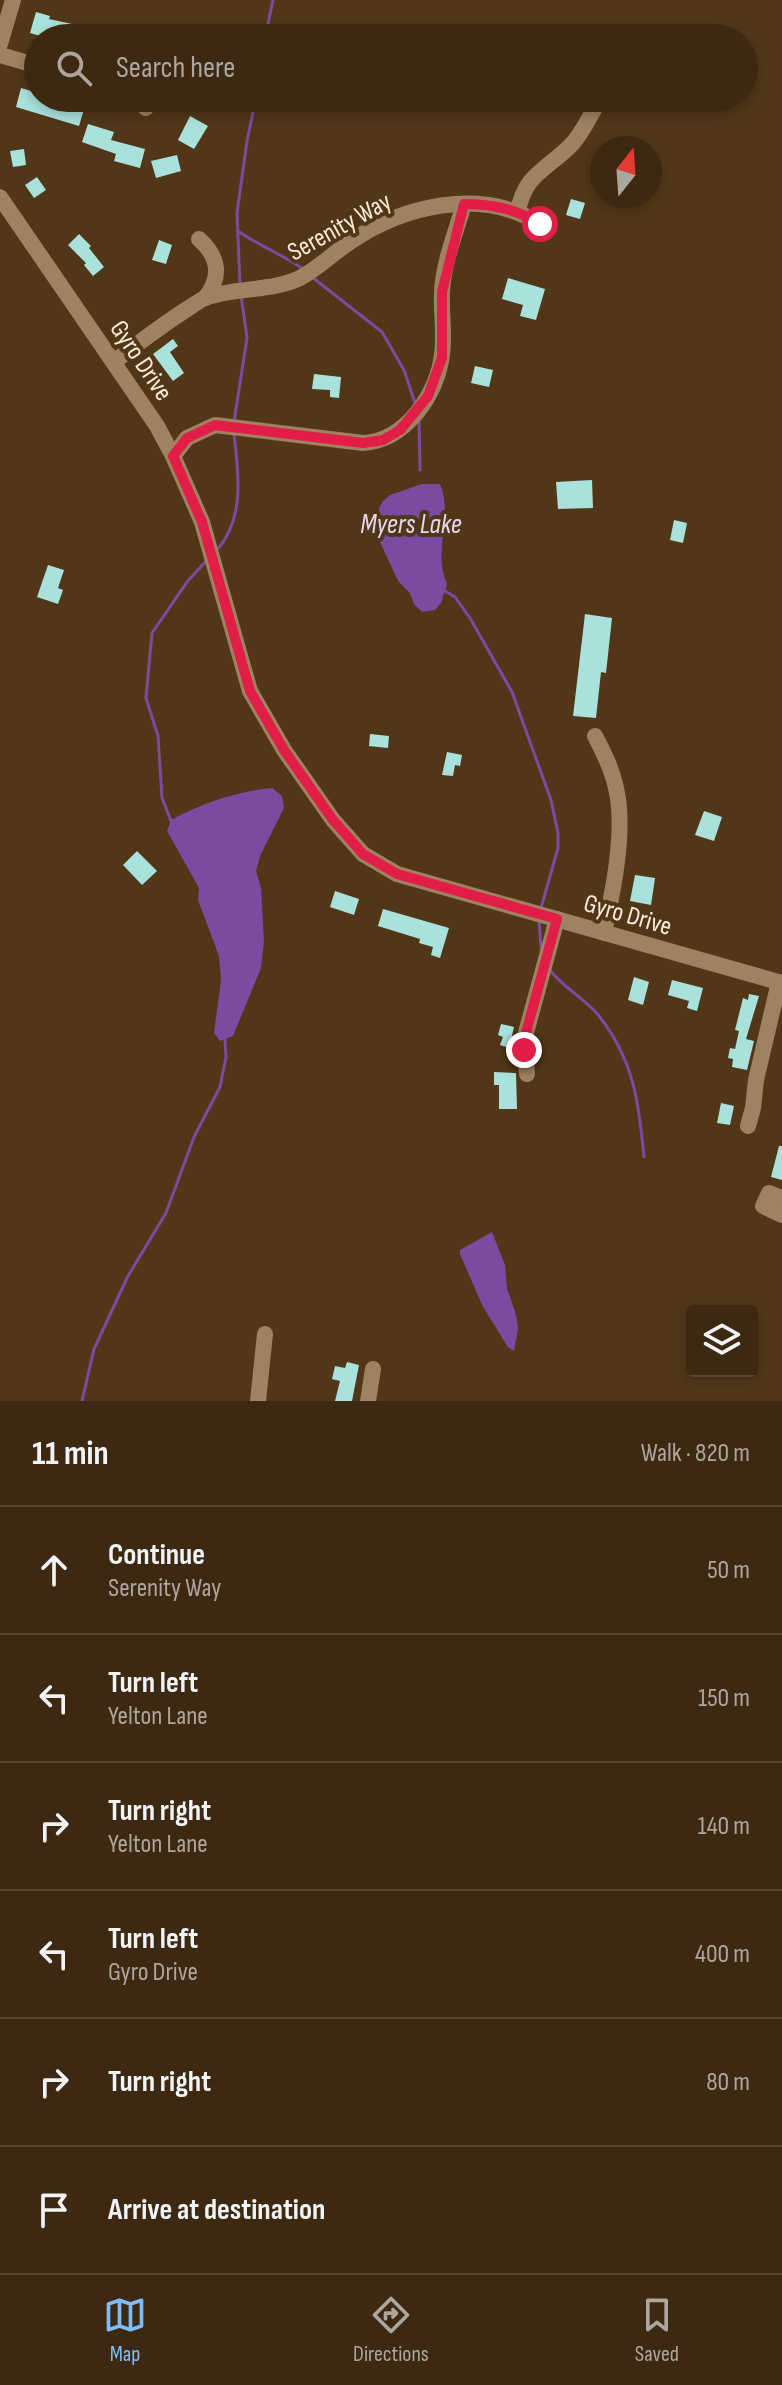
<!DOCTYPE html>
<meta charset="utf-8">
<style>
body{margin:0;font-family:"Sofia Sans Condensed",sans-serif;background:#483520;color:#f1f3f6}
.controls{position:absolute;right:24px;bottom:24px;display:grid;overflow:hidden;border-radius:8px;box-shadow:0 4px 12px #0003}
.controls button{width:72px;height:72px;display:grid;place-items:center;padding:0;border:0;border-bottom:2px solid #564532;background:#3d2912;color:#f1f3f6;font:40px sans-serif}
.compass{position:absolute;left:590px;top:136px;width:72px;height:72px;border-radius:50%;background:#3d2912;box-shadow:0 4px 12px #0003;rotate:17deg}
.stop{position:absolute;width:24px;height:24px;margin:-18px;border:6px solid #e11d48;border-radius:50%;background:#fff}
.stop.end{background:#e11d48;border-color:#fff;box-shadow:0 2px 8px #0008}
.list{margin:0;padding:0;list-style:none}
h2{display:flex;justify-content:space-between;align-items:center;height:104px;margin:0;padding:0 32px;font-size:34px}
h2 small{font-size:26px;font-weight:400;color:#ada69f}
.list li{display:grid;grid-template-columns:52px 1fr auto;gap:24px;align-items:center;box-sizing:border-box;height:128px;padding:0 32px;border-top:2px solid #564532}
.list b{display:block;font-size:30px;white-space:nowrap}
.list p{margin:0;font-size:26px;white-space:nowrap;color:#ada69f}
.list em{font-size:26px;font-style:normal;color:#ada69f}
.icon{flex:none;width:44px;height:44px;fill:none;stroke:currentColor;stroke-width:2;stroke-linecap:round;stroke-linejoin:round}
.map{position:relative;flex:none;width:782px;height:1401px;overflow:hidden}
.search{position:absolute;background:#3d2912;box-shadow:0 4px 12px #0003;left:24px;right:24px;top:24px;height:88px;display:flex;align-items:center;gap:20px;box-sizing:border-box;padding:0 28px;border-radius:44px;color:#ada69f;font-size:30px}
.sheet{height:872px;background:#3d2912}
nav{display:flex;justify-content:space-around;align-items:center;box-sizing:border-box;height:112px;border-top:2px solid #564532;background:#3d2912;font-size:22px;color:#ada69f}
nav a{display:grid;justify-items:center;gap:4px}
nav .on{color:#7ebdf9}
.map>svg:first-child{display:block}
</style>
<div class="map">
<svg width="782" height="1401" viewBox="0 0 782 1401">
<rect width="100%" height="100%" fill="#513718"/>
<g fill="#7b4ba1">
<path d="M422,484H440C454,517 432,551 447,584L441,603L435,610L422,612L414,604L410,593L398,581L376,533L379,508L383,501L390,495Z"/>
<path d="M272,788L282,796L284,808L260,856L256,871L261,888L264,941L261,968L233,1036L220,1041L214,1033L221,980L219,956L198,900L199,888L167,831L171,820C201,804 237,791 272,788Z"/>
<polygon points="492,1232 505,1265 507,1288 516,1315 518,1329 514,1351 508,1347 483,1307 460,1254 460,1250"/>
</g>
<g fill="none" stroke-linecap="round" stroke-linejoin="round">
<g stroke="#7b4ba1" stroke-width="3">
<polyline points="265,38 273,0"/>
<path d="M238,231C259,246 282,254 303,269"/>
<polyline points="312,277 382,332 404,370 415,403"/>
<polyline points="240,284 237,213 247,141 256,98"/>
<polyline points="419,418 420,470"/>
<polyline points="234,422 247,338 241,295"/>
<path d="M215,552C245,521 239,474 234,434"/>
<polyline points="445,591 455,597 470,618 512,692 551,800 558,833 558,848 541,908"/>
<polyline points="171,821 162,798 158,736 146,698 152,633 187,582 207,560"/>
<polyline points="539,919 541,948"/>
<path d="M549,969C563,988 585,998 599,1016C634,1060 639,1104 644,1157"/>
<polyline points="82,1401 94,1349 128,1276 166,1213 194,1137 220,1087 226,1057 225,1040"/>
</g>
</g>
<g fill="#a9e2dc">
<polygon points="36,12 50,16 49,19 95,29 112,35 112,38 47,38 30,33"/>
<polygon points="21,88 38,93 38,98 58,98 85,106 79,126 16,107"/>
<polygon points="190,116 208,126 194,149 178,140"/>
<polygon points="88,124 114,132 111,140 145,149 140,168 114,161 116,154 82,142"/>
<polygon points="24,149 26,165 13,167 10,151"/>
<polygon points="177,155 181,171 156,178 151,161"/>
<polygon points="37,177 46,190 34,198 25,185"/>
<polygon points="571,199 585,203 580,219 566,215"/>
<polygon points="79,234 91,246 89,248 104,267 93,276 84,265 86,263 68,245"/>
<polygon points="159,240 172,245 166,264 152,260"/>
<polygon points="508,278 545,289 536,320 520,316 523,305 502,299"/>
<polygon points="173,339 178,346 170,352 184,373 173,381 153,354"/>
<polygon points="475,366 493,370 489,387 471,383"/>
<polygon points="314,374 341,377 339,398 330,397 330,390 312,389"/>
<polygon points="592,480 593,508 558,509 556,482"/>
<polygon points="674,520 687,523 683,543 670,540"/>
<polygon points="48,565 64,570 58,588 63,590 58,604 37,597"/>
<polygon points="585,614 612,618 606,673 601,672 596,718 573,716"/>
<polygon points="370,734 389,736 388,748 369,746"/>
<polygon points="447,752 462,755 460,766 455,765 453,776 442,775"/>
<polygon points="704,811 722,817 714,841 695,835"/>
<polygon points="137,851 157,871 142,885 123,865"/>
<polygon points="635,875 655,878 651,905 630,901"/>
<polygon points="335,891 359,899 354,915 330,907"/>
<polygon points="383,909 449,928 440,958 431,955 433,947 419,943 420,939 378,926"/>
<polygon points="634,977 649,982 643,1005 628,1000"/>
<polygon points="672,980 703,988 697,1011 687,1008 689,1001 668,995"/>
<polygon points="749,994 759,996 746,1039 754,1041 747,1070 732,1067 733,1059 728,1058 730,1048 735,1049 739,1031 735,1030 743,998 748,1000"/>
<polygon points="501,1024 514,1027 509,1048 500,1045 503,1037 498,1035"/>
<polygon points="494,1072 516,1073 517,1109 499,1109 499,1085 494,1085"/>
<polygon points="721,1103 734,1106 730,1125 717,1123"/>
<polygon points="779,1146 782,1146 782,1180 771,1177"/>
<polygon points="347,1362 359,1365 352,1401 335,1401 340,1381 332,1379 335,1366 345,1368"/>
</g>
<g fill="none" stroke-linecap="round" stroke-linejoin="round">
<g stroke="#a08161" stroke-width="16">
<polyline points="0,44 13,0"/>
<polyline points="0,55 38,66"/>
<polyline points="134,98 146,108"/>
<polyline points="0,197 157,426 173,456 202,522 250,691 284,750 333,820 363,854 397,874 782,983"/>
<path d="M518,212C524,173 549,169 573,143C584,130 592,113 600,98"/>
<path d="M199,239C219,257 222,277 205,298"/>
<path d="M115,361C137,344 160,327 184,311C191,307 198,301 205,298C234,287 271,292 300,278C319,268 333,253 350,242C404,205 482,187 540,224"/>
<path d="M173,456L187,438L215,425L363,443C405,441 438,394 442,354C445,334 441,313 442,293C443,263 456,232 464,204"/>
<path d="M595,736C604,753 612,769 616,788C626,830 613,891 604,933"/>
<polyline points="527,1074 524,1040 557,919"/>
<polyline points="748,1126 753,1108 756,1080 779,982"/>
<polyline points="782,1198 769,1193 763,1206 782,1215"/>
<polyline points="258,1401 265,1334"/>
<polyline points="368,1401 373,1369"/>
</g>
</g>
<g fill="none" stroke-linecap="round" stroke-linejoin="round">
<path stroke="#e11d48" stroke-width="10" d="M524,1050V1040L557,919L397,874L363,854L333,820L284,750L250,691L202,522L173,456L187,438L215,425L363,443L383,440L400,430L428,396L442,358V292L464,204C493,204 516,209 540,224"/>
</g>
<g text-anchor="middle" stroke-width="8" stroke-linejoin="round" paint-order="stroke">
<g font-size="26" fill="#fcebda" stroke="#513718">
<text transform="translate(339 226) rotate(-29)" y="9">Serenity Way</text>
<text transform="translate(142 360) rotate(56)" y="9">Gyro Drive</text>
<text transform="translate(628 914) rotate(16)" y="9">Gyro Drive</text>
</g>
<g font-size="28" font-style="italic" fill="#e4d8f0" stroke="#513718">
<text x="411" y="533">Myers Lake</text>
</g>
</g>
</svg>
<div class="controls">
<button><svg class="icon" aria-label="layers" viewBox="0 0 24 24"><path d="M12 4l9 5-9 5-9-5zM3 14l9 5 9-5"/></svg></button>
</div>
<svg class="compass" viewBox="-18 -18 36 36"><path d="M0-13l5 13h-10z" fill="#e53935"/><path d="M0 13l5-13h-10z" fill="#ada69f"/></svg>
<div class="stop" style="left:540px;top:224px"></div>
<div class="stop end" style="left:524px;top:1050px"></div>
<div class="search"><svg class="icon" aria-label="search" viewBox="0 0 24 24"><circle cx="10" cy="10" r="6"/><path d="M15 15l6 6"/></svg>Search here</div>
</div>
<section class="sheet">
<h2>11 min<small>Walk · 820 m</small></h2>
<ul class="list">
<li><svg class="icon" aria-label="ahead" viewBox="0 0 24 24"><path d="M12 20V5M6 11l6-6 6 6"/></svg><div><b>Continue</b><p>Serenity Way</p></div><em>50 m</em></li>
<li><svg class="icon" aria-label="left" viewBox="0 0 24 24"><path d="M17 20v-9H6M10 6l-5 5 5 5"/></svg><div><b>Turn left</b><p>Yelton Lane</p></div><em>150 m</em></li>
<li><svg class="icon" aria-label="right" viewBox="0 0 24 24"><path d="M7 20v-9h11M14 6l5 5-5 5"/></svg><div><b>Turn right</b><p>Yelton Lane</p></div><em>140 m</em></li>
<li><svg class="icon" aria-label="left" viewBox="0 0 24 24"><path d="M17 20v-9H6M10 6l-5 5 5 5"/></svg><div><b>Turn left</b><p>Gyro Drive</p></div><em>400 m</em></li>
<li><svg class="icon" aria-label="right" viewBox="0 0 24 24"><path d="M7 20v-9h11M14 6l5 5-5 5"/></svg><div><b>Turn right</b></div><em>80 m</em></li>
<li><svg class="icon" aria-label="arrive" viewBox="0 0 24 24"><path d="M6 21V4h12l-3 4 3 4H6"/></svg><div><b>Arrive at destination</b></div></li>
</ul>
</section>
<nav>
<a class="on"><svg class="icon" aria-label="map" viewBox="0 0 24 24"><path d="M3 6l6-2 6 2 6-2v14l-6 2-6-2-6 2zM9 4v14M15 6v14"/></svg>Map</a>
<a><svg class="icon" aria-label="directions" viewBox="0 0 24 24"><path d="M12 3l9 9-9 9-9-9zM9 14v-3h6M13 9l2 2-2 2"/></svg>Directions</a>
<a><svg class="icon" aria-label="saved" viewBox="0 0 24 24"><path d="M7 4h10v16l-5-4-5 4z"/></svg>Saved</a>
</nav>
